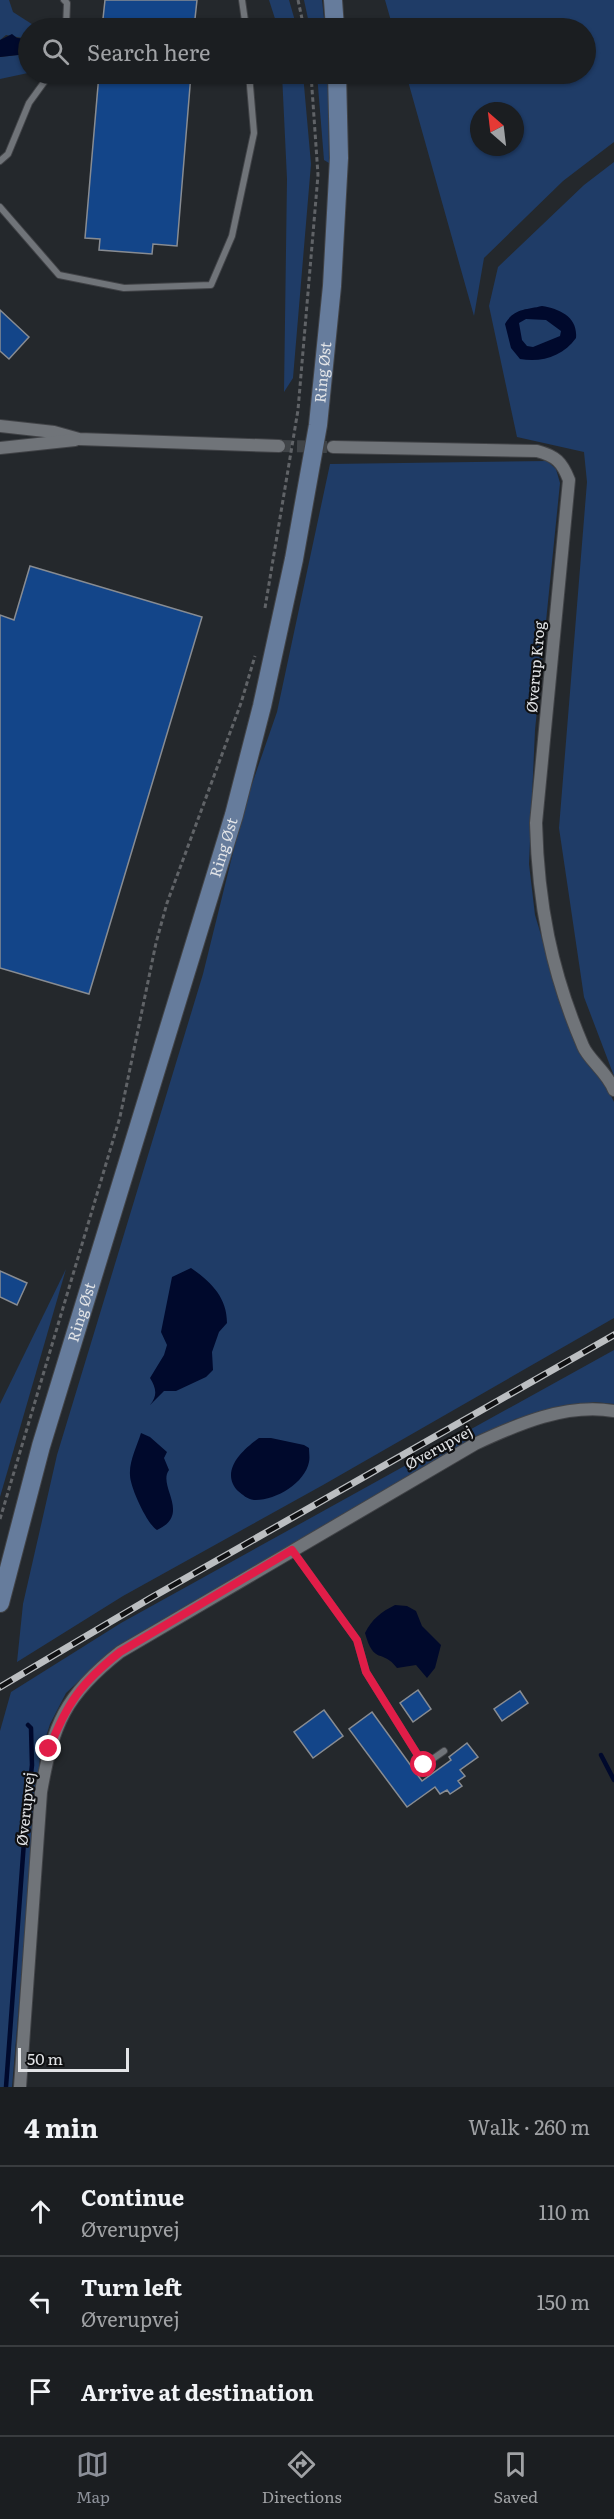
<!DOCTYPE html>
<meta charset="utf-8">
<style>
body{margin:0;font-family:Literata,serif;background:#24272a;color:#f1f3f6}
.compass{position:absolute;left:470px;top:102px;width:54px;height:54px;border-radius:50%;background:#1b1e21;box-shadow:0 2px 4px #0004;rotate:332deg}
.scale{position:absolute;left:18px;bottom:15px;width:111px;box-sizing:border-box;padding-left:6px;border:3px solid #e2e4e7;border-top:0;font-size:16px;line-height:21px;white-space:nowrap;color:#e2e4e7;-webkit-text-stroke:4px #0f1012;paint-order:stroke}
.stop{position:absolute;width:18px;height:18px;margin:-14px;border:4px solid #e11d48;border-radius:50%;background:#fff}
.stop.end{background:#e11d48;border-color:#fff;box-shadow:0 2px 6px #0008}
.list{margin:0;padding:0;list-style:none}
h2{display:flex;justify-content:space-between;align-items:center;height:78px;margin:0;padding:0 24px;font-size:26px}
h2 small{font-size:20px;font-weight:400;color:#a0a2a5}
.list li{display:grid;grid-template-columns:39px 1fr auto;gap:18px;align-items:center;box-sizing:border-box;height:90px;padding:0 24px;border-top:2px solid #393c3f}
.list b{display:block;font-size:22px;white-space:nowrap}
.list p{margin:0;font-size:20px;white-space:nowrap;color:#a0a2a5}
.list em{font-size:20px;font-style:normal;color:#a0a2a5}
.icon{flex:none;width:33px;height:33px;fill:none;stroke:currentColor;stroke-width:2;stroke-linecap:round;stroke-linejoin:round}
.map{position:relative;flex:none;width:614px;height:2087px;overflow:hidden}
.search{position:absolute;background:#1b1e21;box-shadow:0 2px 4px #0004;left:18px;right:18px;top:18px;height:66px;display:flex;align-items:center;gap:15px;box-sizing:border-box;padding:0 21px;border-radius:33px;color:#a0a2a5;font-size:22px}
.sheet{height:348px;background:#1b1e21}
nav{display:flex;justify-content:space-around;align-items:center;box-sizing:border-box;height:84px;border-top:2px solid #393c3f;background:#1b1e21;font-size:16px;color:#a0a2a5}
nav a{display:grid;justify-items:center;gap:3px}
nav .on{color:#8c9099}
.map>svg:first-child{display:block}
</style>
<div class="map">
<svg width="614" height="2087" viewBox="0 0 614 2087">
<rect width="100%" height="100%" fill="#24282c"/>
<g fill="#1f3c67" fill-rule="evenodd">
<polygon points="0,0 9,0 13,12 38,28 28,28 28,39 6,35 0,40"/>
<polygon points="269,0 289,0 297,28 278,28"/>
<polygon points="304,0 322,0 325,28 310,28"/>
<path d="M385,0H614V142L563,181L484,258L474,316L406,74H586V28H393ZM479,111H515V147H479Z"/>
<polygon points="28,51 28,73 0,79 0,57 27,54"/>
<polygon points="282,74 303,74 311,164 293,378 284,392 287,179"/>
<polygon points="317,74 328,74 329,163 324,160"/>
<polygon points="614,162 614,1076 584,997 559,828 587,482 584,452 517,437 489,306 498,267 584,185"/>
<polygon points="547,461 556,469 560,483 535,730 529,864 535,915 554,978 614,1102 614,1318 323,1485 123,1596 17,1662 23,1604 57,1455 203,974 245,804 277,712 330,464"/>
<polygon points="66,1269 0,1497 0,1404"/>
<polygon points="614,1350 614,1404 594,1402 515,1419 114,1648 66,1693 50,1724 40,1756 12,2087 0,2087 0,1731 11,1692 121,1623"/>
</g>
<g fill="#00092c" fill-rule="evenodd">
<polygon points="12,34 17,38 28,39 27,54 0,57 0,40"/>
<path d="M542,306C560,309 578,317 576,338C563,356 542,363 520,359L511,348L505,324C514,308 526,310 542,306ZM526,319L546,320L561,331L560,336L533,347L527,346L522,340L519,323Z"/>
<path d="M191,1268C211,1282 227,1297 227,1323L219,1332L212,1352L213,1370L206,1377L176,1391H164L150,1405C158,1395 156,1388 150,1378L164,1355L167,1345L161,1332L172,1277Z"/>
<path d="M141,1433L150,1437L167,1452L164,1458L169,1470C157,1486 192,1514 157,1530C147,1524 130,1487 130,1475C129,1461 137,1446 141,1433Z"/>
<path d="M259,1438H271L304,1445L309,1448C309,1452 310,1458 309,1462C305,1483 275,1501 254,1500C247,1499 243,1495 238,1491C219,1471 243,1449 259,1438Z"/>
<path d="M395,1605L407,1606L416,1611L422,1626L441,1645L435,1668L427,1678L416,1665L397,1668C382,1648 374,1666 365,1633C372,1619 381,1612 395,1605Z"/>
</g>
<g fill="none" stroke-linecap="round" stroke-linejoin="round">
<g stroke="#00092c" stroke-width="4.5">
<polyline points="601,1755 614,1780"/>
<polyline points="6,2087 25,1828 32,1765 31,1728 28,1725"/>
</g>
</g>
<g fill="#134589" stroke="#888c92" stroke-width="1.5">
<polygon points="105,0 197,0 194,28 102,28"/>
<polygon points="99,74 191,74 177,246 153,244 152,254 99,250 100,239 85,238"/>
<polygon points="0,310 29,337 9,359 0,351"/>
<polygon points="30,566 202,617 89,994 0,968 0,615 14,620"/>
<polygon points="0,1271 27,1283 17,1305 0,1297"/>
<polygon points="418,1690 431,1709 413,1722 400,1703"/>
<polygon points="520,1691 528,1703 502,1721 494,1709"/>
<polygon points="324,1710 343,1736 313,1758 294,1732"/>
<polygon points="372,1712 422,1781 451,1760 449,1757 467,1743 478,1757 460,1770 465,1776 458,1781 462,1786 450,1794 447,1790 440,1794 435,1787 407,1807 349,1729"/>
</g>
<g fill="none" stroke-linecap="round" stroke-linejoin="round">
<polyline stroke="#404448" stroke-width="12" stroke-dasharray="12 6" stroke-linecap="butt" points="279,446 333,447"/>
<g stroke="#414347" stroke-width="8">
<g id="service">
<polyline points="64,0 67,3 66,28"/>
<polyline points="242,0 246,28"/>
<polyline points="0,161 8,154 29,103 50,74"/>
<polyline points="0,207 59,275 124,288 211,285 232,236 254,133 249,74"/>
<polyline points="293,1551 357,1640 366,1672 424,1765 444,1751"/>
</g>
</g>
<g stroke="#414347" stroke-width="14">
<g id="minor">
<polyline points="0,426 54,432 79,439 279,446"/>
<path d="M333,447L537,451C556,456 562,462 569,480L536,823C538,903 551,971 583,1046C588,1059 607,1072 614,1090"/>
<polyline points="0,448 75,440"/>
<path d="M20,2087L41,1792C53,1724 65,1695 120,1652L475,1444C518,1424 566,1403 614,1411"/>
</g>
</g>
<g stroke="#414347" stroke-width="20">
<g id="secondary">
<polyline points="333,0 335,28"/>
<path id="s1" d="M0,1603L41,1446L234,815L262,706L294,559L318,425L332,286L339,158L337,74"/>
</g>
</g>
<g stroke="#606367" stroke-width="3" stroke-dasharray="4.5 3" stroke-linecap="butt">
<polyline points="298,0 304,28"/>
<polyline points="265,608 298,410 318,175 311,74"/>
<polyline points="0,1519 120,1117 156,943 167,903 241,703 255,656"/>
</g>
<use href="#service" stroke="#707479" stroke-width="6"/>
<use href="#minor" stroke="#707479" stroke-width="12"/>
<use href="#secondary" stroke="#667c9c" stroke-width="18"/>
<g stroke="#bbbec1" stroke-width="7">
<polyline id="rail" points="0,1687 149,1599 614,1335"/>
</g>
<use href="#rail" stroke="#0f1012" stroke-width="4.5" stroke-dasharray="14" stroke-linecap="butt"/>
</g>
<g fill="none" stroke-linecap="round" stroke-linejoin="round">
<path stroke="#e11d48" stroke-width="8" d="M49,1749C67,1703 81,1683 120,1652L292,1550L357,1640L366,1672L424,1765"/>
</g>
<g text-anchor="middle" stroke-width="4.5" stroke-linejoin="round" paint-order="stroke">
<g font-size="15" fill="#e2e4e7" stroke="#0f1012">
<text dy="5" stroke="none"><textPath href="#s1" startOffset="1274">Ring Øst</textPath></text>
<text transform="translate(536 667) rotate(-85)" y="5">Øverup Krog</text>
<text dy="5" stroke="none"><textPath href="#s1" startOffset="788">Ring Øst</textPath></text>
<text dy="5" stroke="none"><textPath href="#s1" startOffset="302">Ring Øst</textPath></text>
<text transform="translate(439 1448) rotate(-29)" y="5">Øverupvej</text>
<text transform="translate(26 1809) rotate(-84)" y="5">Øverupvej</text>
</g>
</g>
</svg>
<svg class="compass" viewBox="-18 -18 36 36"><path d="M0-13l5 13h-10z" fill="#e53935"/><path d="M0 13l5-13h-10z" fill="#a0a2a5"/></svg>
<div class="scale">50 m</div>
<div class="stop" style="left:424px;top:1765px"></div>
<div class="stop end" style="left:49px;top:1749px"></div>
<div class="search"><svg class="icon" aria-label="search" viewBox="0 0 24 24"><circle cx="10" cy="10" r="6"/><path d="M15 15l6 6"/></svg>Search here</div>
</div>
<section class="sheet">
<h2>4 min<small>Walk · 260 m</small></h2>
<ul class="list">
<li><svg class="icon" aria-label="ahead" viewBox="0 0 24 24"><path d="M12 20V5M6 11l6-6 6 6"/></svg><div><b>Continue</b><p>Øverupvej</p></div><em>110 m</em></li>
<li><svg class="icon" aria-label="left" viewBox="0 0 24 24"><path d="M17 20v-9H6M10 6l-5 5 5 5"/></svg><div><b>Turn left</b><p>Øverupvej</p></div><em>150 m</em></li>
<li><svg class="icon" aria-label="arrive" viewBox="0 0 24 24"><path d="M6 21V4h12l-3 4 3 4H6"/></svg><div><b>Arrive at destination</b></div></li>
</ul>
</section>
<nav>
<a class="on"><svg class="icon" aria-label="map" viewBox="0 0 24 24"><path d="M3 6l6-2 6 2 6-2v14l-6 2-6-2-6 2zM9 4v14M15 6v14"/></svg>Map</a>
<a><svg class="icon" aria-label="directions" viewBox="0 0 24 24"><path d="M12 3l9 9-9 9-9-9zM9 14v-3h6M13 9l2 2-2 2"/></svg>Directions</a>
<a><svg class="icon" aria-label="saved" viewBox="0 0 24 24"><path d="M7 4h10v16l-5-4-5 4z"/></svg>Saved</a>
</nav>
